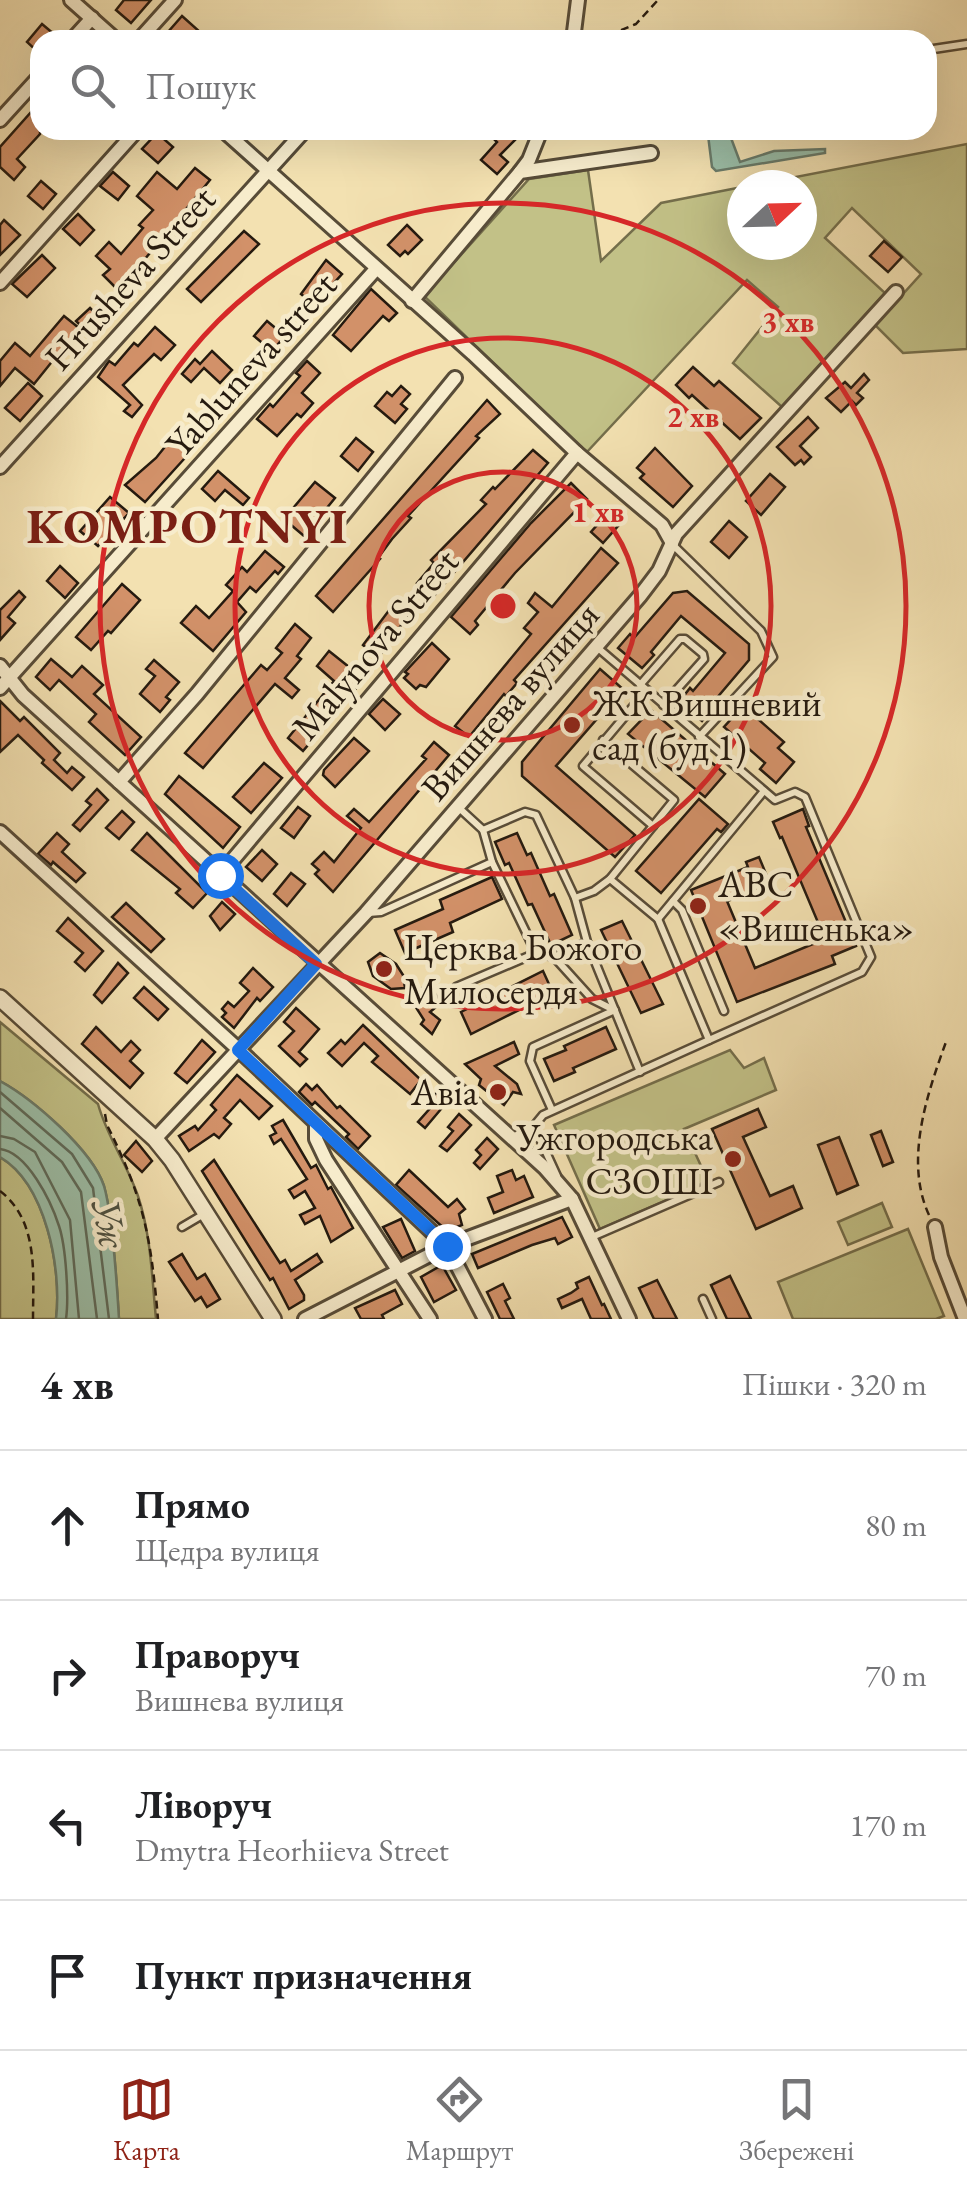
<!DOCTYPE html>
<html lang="uk">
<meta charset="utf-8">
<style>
body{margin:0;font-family:"EB Garamond",serif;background:#f2f2f2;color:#202124}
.compass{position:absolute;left:727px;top:170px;width:90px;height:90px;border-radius:50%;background:#fff;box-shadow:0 10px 40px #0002;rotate:68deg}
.stop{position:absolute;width:30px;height:30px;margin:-22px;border:8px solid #1a73e8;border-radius:50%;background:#fff}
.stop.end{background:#1a73e8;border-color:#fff;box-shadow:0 2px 10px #0008}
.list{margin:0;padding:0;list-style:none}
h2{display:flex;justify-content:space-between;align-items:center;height:130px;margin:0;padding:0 40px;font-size:42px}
h2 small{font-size:32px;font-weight:400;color:#757577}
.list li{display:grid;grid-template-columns:65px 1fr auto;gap:30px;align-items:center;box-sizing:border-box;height:150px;padding:0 40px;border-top:2px solid #e0e0e0}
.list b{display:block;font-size:38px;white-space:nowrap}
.list p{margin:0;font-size:32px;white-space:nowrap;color:#757577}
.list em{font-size:32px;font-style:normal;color:#757577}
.icon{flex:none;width:55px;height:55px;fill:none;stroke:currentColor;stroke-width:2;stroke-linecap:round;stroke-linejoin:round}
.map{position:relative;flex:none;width:967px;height:1319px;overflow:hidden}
.search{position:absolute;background:#fff;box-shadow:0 10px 40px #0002;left:30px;right:30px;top:30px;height:110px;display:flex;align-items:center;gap:25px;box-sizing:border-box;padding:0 35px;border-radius:30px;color:#757577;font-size:38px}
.sheet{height:730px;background:#fff}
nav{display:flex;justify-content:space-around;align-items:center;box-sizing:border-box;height:140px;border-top:2px solid #e0e0e0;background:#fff;font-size:28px;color:#757577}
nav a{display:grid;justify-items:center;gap:5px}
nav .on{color:#8f2418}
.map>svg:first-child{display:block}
</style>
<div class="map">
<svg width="967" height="1319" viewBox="0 0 967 1319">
<rect width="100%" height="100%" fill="#f3e1b1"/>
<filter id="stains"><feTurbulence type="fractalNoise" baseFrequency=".002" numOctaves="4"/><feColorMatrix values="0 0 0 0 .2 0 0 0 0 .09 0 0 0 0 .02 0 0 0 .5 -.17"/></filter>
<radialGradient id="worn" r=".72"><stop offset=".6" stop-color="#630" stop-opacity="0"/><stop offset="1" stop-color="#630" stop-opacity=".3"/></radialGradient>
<g fill="#c2c187" stroke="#746e4b" stroke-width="2.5">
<polygon points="967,144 967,349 903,353 875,325 921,274 852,208 825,238 885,293 782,407 733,363 778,307 747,280 586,453 424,296 529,179 588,170 601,261 661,203 742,187 742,245 802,245 802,185 754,185"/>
<path d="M0,1022L98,1104C107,1137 127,1164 138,1196C151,1235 152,1278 156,1319H119C117,1285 113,1217 104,1186C92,1150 33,1099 0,1081Z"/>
<polygon points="730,1050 744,1068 764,1058 776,1090 684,1129 707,1179 697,1187 600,1229 554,1125"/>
<path d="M0,1157C46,1184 62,1269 56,1319H0Z"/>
<polygon points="882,1203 892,1227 848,1245 838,1222"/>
<polygon points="908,1229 944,1316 936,1319 793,1319 778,1282"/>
</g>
<g fill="#9cbea7" stroke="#6c7c6a" stroke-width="2.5">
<polygon points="728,130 740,162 774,151 825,149 825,153 716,171 712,167 708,135 715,130"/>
<path d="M0,1081C33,1099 92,1150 104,1186C113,1217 117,1286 119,1319H56C62,1269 46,1184 0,1157Z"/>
</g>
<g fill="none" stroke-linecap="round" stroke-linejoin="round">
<g stroke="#606c5b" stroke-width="2.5">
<polyline points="0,1092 72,1154 93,1188 109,1319"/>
<polyline points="0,1108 62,1162 81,1192 97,1319"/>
<polyline points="0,1136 14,1139 35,1152 70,1220 79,1319"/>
<path d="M0,1149C27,1152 51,1201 59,1226C66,1247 69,1297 66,1319"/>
</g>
</g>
<g fill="#d29169" stroke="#251a0f" stroke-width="2.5">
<polygon points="124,0 151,0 131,23 116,10"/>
<polygon points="182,16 200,32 193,40 161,40"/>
<polygon points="42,24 61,40 40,40 40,54 27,42"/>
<polygon points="40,102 40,134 17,159 25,167 14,180 0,167 0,147"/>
<polygon points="485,130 511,130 518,137 500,155 508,162 497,174 481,160 497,142"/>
<polygon points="157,133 173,147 158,163 142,149"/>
<polygon points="195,168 210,180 140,265 115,287 103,275 110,269 96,256 109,242 121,254 143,228 139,225 153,210 137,196 157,172 177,189"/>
<polygon points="113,172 129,186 118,200 100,186"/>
<polygon points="41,181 56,194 43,209 28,196"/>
<polygon points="78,214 94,230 80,245 63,229"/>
<polygon points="4,220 20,235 0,255 0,225"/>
<polygon points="407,225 422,240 408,254 405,251 400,256 388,245"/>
<polygon points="244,231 259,244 201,302 187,289"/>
<polygon points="884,241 902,257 888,272 870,256"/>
<polygon points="42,255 55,268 27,297 12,284"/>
<polygon points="326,260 342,274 314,305 301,294"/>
<polygon points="371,289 397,313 389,321 383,316 351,351 333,335"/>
<polygon points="90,308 107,325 93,338 76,321"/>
<polygon points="64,316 79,328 34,384 15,368 0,386 0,361 15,343 30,356"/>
<polygon points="267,321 285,336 272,351 254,336"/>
<polygon points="155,327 175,345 161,360 154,354 123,385 142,405 132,417 124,411 130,405 98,377 109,361 115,365 134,343 138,346"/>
<polygon points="212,351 232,370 220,383 204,368 191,382 182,374 195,359 200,364"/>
<polygon points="307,361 320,373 302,393 313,403 301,417 297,414 277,436 257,419 270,404 273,407 300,376 296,373"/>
<polygon points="693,367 714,386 719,381 761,418 740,439 692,395 689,398 676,385"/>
<polygon points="864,374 869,380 857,393 863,398 856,405 852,401 841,412 826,398 845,382 851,388"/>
<polygon points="28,383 42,396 20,421 5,408"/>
<polygon points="401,386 410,394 401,404 407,409 395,423 375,406 387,392 392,396"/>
<polygon points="487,400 500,414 476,436 479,438 408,516 411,518 392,539 378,558 380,559 333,612 316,596"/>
<polygon points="808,417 818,428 800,446 811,457 804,464 801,460 795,465 777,447"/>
<polygon points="176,433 194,448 145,502 125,485 156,458"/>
<polygon points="356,438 373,452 358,471 341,456"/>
<polygon points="655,448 692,486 673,507 640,478 644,474 637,468"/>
<polygon points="533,450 548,463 433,597 417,583 434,563 431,560 486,504 481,500 493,487 495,489"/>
<polygon points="218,471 249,498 243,505 225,490 215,501 202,489"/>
<polygon points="770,474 785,487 761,515 746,501"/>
<polygon points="315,482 335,498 304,536 284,519"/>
<polygon points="571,483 587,499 515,573 475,621 478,625 470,634 451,617 531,523"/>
<polygon points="110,497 129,513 98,546 80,531"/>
<polygon points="606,515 618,526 603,543 591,532"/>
<polygon points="729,521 747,537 729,558 711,542"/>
<polygon points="601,548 618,563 514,680 517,683 506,696 504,694 469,737 455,726 531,634 524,628 538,612 528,603 535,593 552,607"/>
<polygon points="265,551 284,567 278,574 275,571 256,592 250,587 237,602 246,612 213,651 181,623 196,606 209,618 233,591 226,585 242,567 247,572"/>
<polygon points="60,566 78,583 65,598 47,581"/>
<polygon points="122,584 140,600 111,633 108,631 91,650 76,637"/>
<polygon points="19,591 25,597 8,617 15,623 0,640 0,610"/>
<polygon points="687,591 749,644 749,660 710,706 713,708 702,721 679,702 690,688 693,691 725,653 681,616 651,652 654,655 642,668 618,648 630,634 634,638 673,593"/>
<polygon points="393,605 407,617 378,658 363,645"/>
<polygon points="295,624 311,638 297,656 301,659 285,678 299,690 292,698 275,684 203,768 185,753 261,665 267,670 282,653 276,648"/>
<polygon points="432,643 449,659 426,687 420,685 416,689 404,678 408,674 405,672"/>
<polygon points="329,651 364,679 303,751 288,738 334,681 317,666"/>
<polygon points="51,659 72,677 82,666 103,685 94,694 141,737 125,755 89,722 96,714 59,680 50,690 36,677"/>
<polygon points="154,660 179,682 166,697 170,700 160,712 140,694 155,676 146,669"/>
<polygon points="600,669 623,689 556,766 635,835 615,857 522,776 522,762"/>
<polygon points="383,699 400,714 385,730 369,714"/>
<polygon points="0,701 20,721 24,717 60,753 54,760 67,773 72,767 84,777 72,790 42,763 44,760 18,735 0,752"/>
<polygon points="743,706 784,742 778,748 794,762 776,783 760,769 765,763 724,727"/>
<polygon points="651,710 725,774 705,797 628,734"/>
<polygon points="354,738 369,751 335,787 323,775 324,770"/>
<polygon points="434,742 449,755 333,892 315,874 319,870 312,864 324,852 334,862 361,828 347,816 354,809 369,822 426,759 422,756"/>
<polygon points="264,763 282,778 251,813 233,797"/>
<polygon points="179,776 240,827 223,848 165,794"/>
<polygon points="97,789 108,800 80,831 73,825 91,805 86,801"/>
<polygon points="699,799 728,824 721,832 717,829 661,893 636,871"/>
<polygon points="298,807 310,816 294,838 281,828"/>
<polygon points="803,809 809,826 806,827 856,946 832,956 835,964 737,1002 691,890 748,867 746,862 759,857 771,886 727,901 755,968 825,939 782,837 780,838 773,822"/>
<polygon points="122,811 134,822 119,839 106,828"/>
<polygon points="57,833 69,844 62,852 85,873 76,882 53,862 51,865 38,854"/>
<polygon points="147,833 207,893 193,908 176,893 180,889 132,850"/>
<polygon points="517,833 527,855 531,853 550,896 554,894 572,935 551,945 532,904 528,905 509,863 505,865 495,842"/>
<polygon points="262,850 277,864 262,881 246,867"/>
<polygon points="291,873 305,884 287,906 274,894"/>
<polygon points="492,877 502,899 450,923 453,932 405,953 395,930 443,909 440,900"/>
<polygon points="222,902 235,914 220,930 210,916"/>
<polygon points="126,903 164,939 151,952 112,917"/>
<polygon points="68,918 103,951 85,971 75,962 83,953 57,931"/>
<polygon points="622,921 663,1004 641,1013 601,930"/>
<polygon points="380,953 396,964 403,975 405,988 391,989 373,976 368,962"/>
<polygon points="118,963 128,973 102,1003 94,995"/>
<polygon points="253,968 273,987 260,1001 257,998 234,1028 222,1017 226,1013 222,1009 228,1002 234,1007 249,991 240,983"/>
<polygon points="543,971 553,993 471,1034 461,1012"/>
<polygon points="427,984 442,1002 430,1012 440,1020 432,1034 421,1024 424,1020 410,998"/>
<polygon points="144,987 168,1009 158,1020 134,998"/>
<polygon points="296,1008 319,1029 299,1052 307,1059 300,1066 279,1046 294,1031 284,1022"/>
<polygon points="363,1025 421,1080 410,1094 372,1062 378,1056 364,1043 342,1066 328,1053 341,1040 345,1044"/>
<polygon points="96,1027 121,1052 131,1041 140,1050 130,1061 143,1073 130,1088 82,1044"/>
<polygon points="606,1027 616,1049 573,1068 575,1072 554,1081 544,1059 566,1050 564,1046"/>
<polygon points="202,1040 215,1052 187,1083 175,1073"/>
<polygon points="514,1042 519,1054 495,1066 517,1084 521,1094 513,1092 504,1105 479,1085 481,1079 465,1064"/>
<polygon points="237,1075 272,1106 259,1119 240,1100 224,1118 231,1124 219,1138 214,1134 189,1151 179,1136 195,1126 198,1130 216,1110 211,1105"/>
<polygon points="306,1084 312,1090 317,1085 337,1108 340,1106 370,1136 358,1149 346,1137 349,1134 315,1102 312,1105 299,1092"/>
<polygon points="436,1093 447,1102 425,1128 418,1122 433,1105 429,1102"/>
<polygon points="758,1109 766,1127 743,1137 770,1196 793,1186 802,1208 756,1229 712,1129"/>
<polygon points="459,1114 471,1125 447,1151 440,1146 453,1131 448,1127"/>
<polygon points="283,1120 311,1168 316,1165 328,1189 331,1187 353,1228 331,1242 320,1216 305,1224 300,1215 315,1208 305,1191 294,1198 289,1190 307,1179 281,1139 274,1144 270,1136 276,1133 272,1126"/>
<polygon points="881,1131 893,1162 883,1166 871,1135"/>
<polygon points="839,1137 858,1185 837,1194 818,1145"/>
<polygon points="487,1138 498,1149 480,1169 474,1163 481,1155 476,1150"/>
<polygon points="136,1141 152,1161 142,1172 124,1155"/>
<polygon points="214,1160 280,1263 285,1260 291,1271 317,1254 322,1262 295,1280 304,1295 304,1300 289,1309 273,1278 270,1280 202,1171"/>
<polygon points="409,1170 448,1207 457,1199 465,1209 459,1214 462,1225 447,1231 396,1185"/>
<polygon points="512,1170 516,1180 524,1176 533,1197 494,1213 488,1198 503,1192 497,1176"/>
<polygon points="562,1217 572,1237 558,1244 555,1238 532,1245 478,1268 472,1254"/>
<polygon points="401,1219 415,1251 402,1258 383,1227"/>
<polygon points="182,1254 197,1279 205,1274 220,1299 207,1307 201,1297 195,1301 169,1262"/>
<polygon points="442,1265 456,1290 434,1302 421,1277"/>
<polygon points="730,1276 751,1319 727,1319 711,1285"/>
<polygon points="589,1277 602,1305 604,1304 611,1319 591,1319 582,1299 562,1308 558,1299 571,1293 578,1288 576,1283"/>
<polygon points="657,1280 677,1319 654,1319 639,1288"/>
<polygon points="503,1284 510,1298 505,1301 514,1319 500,1319 487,1292"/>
<polygon points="395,1290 402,1304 382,1315 384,1319 361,1319 355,1308"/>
</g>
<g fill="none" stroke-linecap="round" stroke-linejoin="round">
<g stroke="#584c38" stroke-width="11">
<g id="service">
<polyline points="927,50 967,44"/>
<polyline points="674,546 761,631 773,657 699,737"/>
<polyline points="598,648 775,800 795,792 805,797 871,957 862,972 709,1040 658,919 610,879"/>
<polyline points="640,685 680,639 685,639 703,654 704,659 663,705"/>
<polyline points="647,690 583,766 653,826"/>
<polyline points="458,807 483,830"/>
<polyline points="492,862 536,953"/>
<polyline points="575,898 594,891 610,879 674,800 603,740"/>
<polyline points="673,901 682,910 724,1011"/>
<polyline points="368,913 381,912 492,862 483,830 525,812 536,815 575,898 587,942 554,957 536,953 456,987"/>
<polyline points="658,919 764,791"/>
<polyline points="587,942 640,1072"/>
<polyline points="554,957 592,999 614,1010"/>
<polyline points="552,1110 530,1061 533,1047 615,1010"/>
<polyline points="513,1137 534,1126"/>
<polyline points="557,1176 534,1126 543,1115 709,1040"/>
<polyline points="182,1227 204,1214"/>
<polyline points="592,1237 719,1182"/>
<polyline points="703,1299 712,1319"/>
</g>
</g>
<g stroke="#584c38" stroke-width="18">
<g id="minor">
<polyline points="71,0 116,40"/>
<polyline points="72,40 92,18"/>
<polyline points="139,40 175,0"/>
<polyline points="573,40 578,0"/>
<polyline points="0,120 40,76"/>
<polyline points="223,130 473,354 577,453 662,525 672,543"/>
<polyline points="520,172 529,160 541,130"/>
<polyline points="0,283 137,130"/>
<polyline points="412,301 520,172 651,153"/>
<polyline points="0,467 305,130"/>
<polyline points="0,666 23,695 545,1168 572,1199 629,1319"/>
<polyline points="0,688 376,269"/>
<polyline points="119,782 197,694 455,378"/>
<polyline points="0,832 238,1049 447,1246 485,1319"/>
<polyline points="220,875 577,453"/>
<polyline points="316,1124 316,1139 326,1160 430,1319"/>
<polyline points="155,1139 366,913 640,596 659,571 676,534 896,292"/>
<polyline points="935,1227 941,1257 965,1319"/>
<polyline points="305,1319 447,1246 572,1199"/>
</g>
</g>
<g stroke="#584c38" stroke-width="20">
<polyline id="tertiary" points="0,998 155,1139 172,1160 273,1319"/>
</g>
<g stroke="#251a0f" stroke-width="2.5" stroke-dasharray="8 5" stroke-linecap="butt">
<polyline points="597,40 636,24 658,0"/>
<path d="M105,1114L107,1125C144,1199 151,1237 158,1319"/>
<path d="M0,1191C39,1221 33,1274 33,1319"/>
<path d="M929,1215C904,1161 927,1094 946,1042"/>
</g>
<use href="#service" stroke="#f7eccc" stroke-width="6"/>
<use href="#minor" stroke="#f7eccc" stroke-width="12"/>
<use href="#tertiary" stroke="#f7eccc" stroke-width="15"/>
</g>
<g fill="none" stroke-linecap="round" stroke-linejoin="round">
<polyline stroke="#1a73e8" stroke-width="12" points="220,875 316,964 238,1050 447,1246"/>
</g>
<g fill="none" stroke="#d62828" stroke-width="5">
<circle cx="503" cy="606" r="134"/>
<circle cx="503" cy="606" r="268"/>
<circle cx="503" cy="606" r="403"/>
</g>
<g fill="#8f2418" stroke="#f7eccc" stroke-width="4">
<circle cx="572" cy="725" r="10"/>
<circle cx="698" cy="906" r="10"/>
<circle cx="384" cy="969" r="10"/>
<circle cx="498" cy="1092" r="10"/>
<circle cx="733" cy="1159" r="10"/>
</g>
<g text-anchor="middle" stroke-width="9" stroke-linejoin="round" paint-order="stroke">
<g font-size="38" fill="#251a0f" stroke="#f7eccc">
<text transform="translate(130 278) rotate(-48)" y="13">Hrusheva Street</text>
<text transform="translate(251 364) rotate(-48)" y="13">Yabluneva street</text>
<text transform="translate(375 644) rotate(-50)" y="13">Malynova Street</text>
<text transform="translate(510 701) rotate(-49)" y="13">Вишнева вулиця</text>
</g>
<g font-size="38" fill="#251a0f" stroke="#f7eccc" text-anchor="start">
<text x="592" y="716">ЖК Вишневий<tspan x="592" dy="44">сад (буд 1)</tspan></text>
<text x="718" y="897">ABC<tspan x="718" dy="44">«Вишенька»</tspan></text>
<text x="404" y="960">Церква Божого<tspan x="404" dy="44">Милосердя</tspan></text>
<text x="478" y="1105" text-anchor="end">Авіа</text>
<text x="713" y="1150" text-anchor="end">Ужгородська<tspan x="713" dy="44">СЗОШІ</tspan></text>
</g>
<g font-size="40" font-style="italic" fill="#4f5344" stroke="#f7eccc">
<text transform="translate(110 1223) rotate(80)" y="14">Уж</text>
</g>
<g font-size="48" font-weight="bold" letter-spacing="2.5" fill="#7a1f14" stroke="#f7eccc">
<text x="188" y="543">KOMPOTNYI</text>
</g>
</g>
<circle cx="503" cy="606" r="15" fill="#d62828" stroke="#f7eccc" stroke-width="5"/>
<g font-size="30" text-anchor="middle" font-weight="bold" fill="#d62828" stroke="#f7eccc" stroke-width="9" stroke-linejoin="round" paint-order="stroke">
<text x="788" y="332">3 хв</text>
<text x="693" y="427">2 хв</text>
<text x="598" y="522">1 хв</text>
</g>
<rect width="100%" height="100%" filter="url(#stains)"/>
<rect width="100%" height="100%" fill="url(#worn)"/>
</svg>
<svg class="compass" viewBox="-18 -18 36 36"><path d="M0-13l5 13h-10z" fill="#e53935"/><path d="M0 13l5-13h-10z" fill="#757577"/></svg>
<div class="stop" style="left:220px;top:875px"></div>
<div class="stop end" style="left:447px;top:1246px"></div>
<div class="search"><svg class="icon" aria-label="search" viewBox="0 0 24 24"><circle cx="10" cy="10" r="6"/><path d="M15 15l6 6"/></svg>Пошук</div>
</div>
<section class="sheet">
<h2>4 хв<small>Пішки · 320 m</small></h2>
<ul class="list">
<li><svg class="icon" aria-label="ahead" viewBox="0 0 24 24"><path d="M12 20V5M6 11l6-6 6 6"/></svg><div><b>Прямо</b><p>Щедра вулиця</p></div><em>80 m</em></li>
<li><svg class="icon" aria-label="right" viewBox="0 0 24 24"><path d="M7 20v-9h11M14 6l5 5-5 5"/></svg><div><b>Праворуч</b><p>Вишнева вулиця</p></div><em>70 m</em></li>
<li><svg class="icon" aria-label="left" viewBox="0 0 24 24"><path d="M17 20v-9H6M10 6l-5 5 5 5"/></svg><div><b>Ліворуч</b><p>Dmytra Heorhiieva Street</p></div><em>170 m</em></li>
<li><svg class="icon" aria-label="arrive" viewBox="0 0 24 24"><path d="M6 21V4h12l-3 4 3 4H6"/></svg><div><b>Пункт призначення</b></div></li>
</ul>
</section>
<nav>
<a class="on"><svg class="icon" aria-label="map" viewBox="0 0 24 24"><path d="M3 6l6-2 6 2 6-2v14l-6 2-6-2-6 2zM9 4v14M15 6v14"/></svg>Карта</a>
<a><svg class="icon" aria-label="directions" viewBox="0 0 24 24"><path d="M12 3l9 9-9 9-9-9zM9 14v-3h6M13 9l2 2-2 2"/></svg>Маршрут</a>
<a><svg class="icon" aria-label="saved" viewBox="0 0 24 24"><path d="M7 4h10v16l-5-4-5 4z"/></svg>Збережені</a>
</nav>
